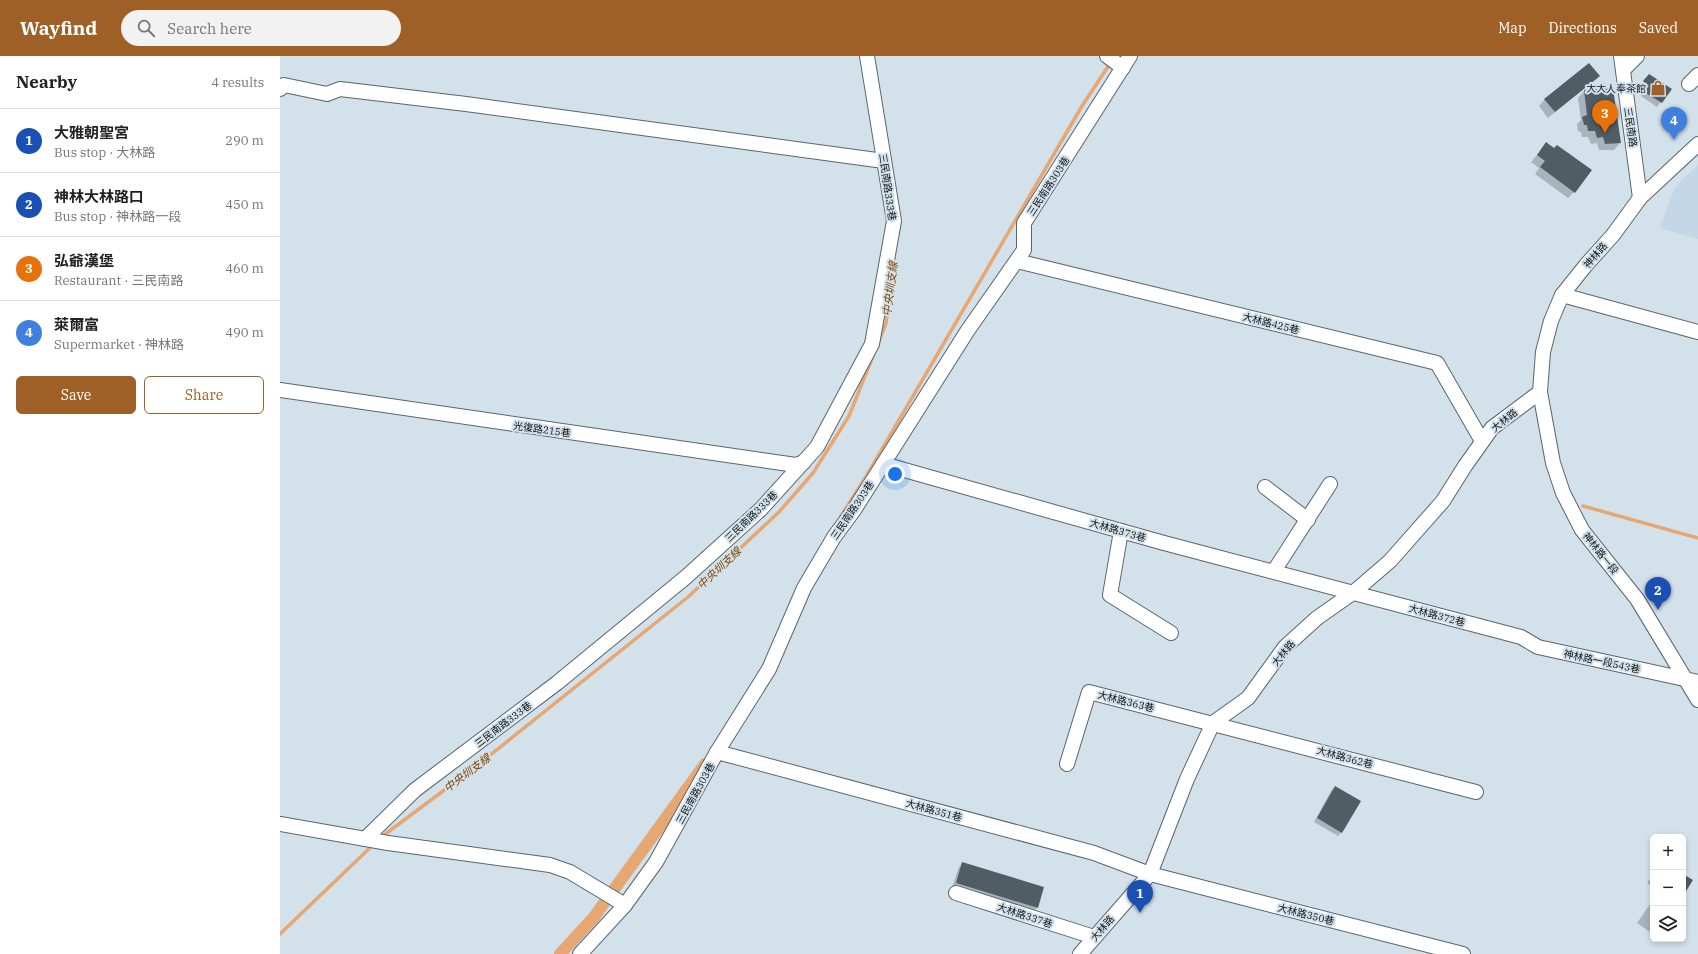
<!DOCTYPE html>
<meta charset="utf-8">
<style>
body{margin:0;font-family:"IBM Plex Serif","Noto Sans TC",serif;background:#f2f2f2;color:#222}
.controls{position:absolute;right:12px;bottom:12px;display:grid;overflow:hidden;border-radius:6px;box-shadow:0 2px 6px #0003}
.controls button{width:36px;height:36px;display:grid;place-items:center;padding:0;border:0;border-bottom:1px solid #e0e0e0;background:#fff;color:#222;font:20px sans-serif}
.you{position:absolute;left:615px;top:418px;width:14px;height:14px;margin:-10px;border:3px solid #fff;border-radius:50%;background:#1a73e8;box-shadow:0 0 0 6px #1a73e833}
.badge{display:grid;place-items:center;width:26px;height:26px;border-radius:50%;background:#9e6026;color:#fff;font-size:13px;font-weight:700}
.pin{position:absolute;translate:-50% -33px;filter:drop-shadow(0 1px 2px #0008)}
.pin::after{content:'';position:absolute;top:21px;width:14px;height:12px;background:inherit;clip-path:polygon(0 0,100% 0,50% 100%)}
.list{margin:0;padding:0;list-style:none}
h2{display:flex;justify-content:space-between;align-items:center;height:52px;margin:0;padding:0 16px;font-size:17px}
h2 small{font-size:13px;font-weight:400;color:#767676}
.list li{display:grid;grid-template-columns:26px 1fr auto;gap:12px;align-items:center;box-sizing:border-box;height:64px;padding:0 16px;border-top:1px solid #e0e0e0}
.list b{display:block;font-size:15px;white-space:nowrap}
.list p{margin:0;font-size:13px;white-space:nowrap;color:#767676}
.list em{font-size:13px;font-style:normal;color:#767676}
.actions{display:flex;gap:8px;padding:12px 16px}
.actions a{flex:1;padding:9px 0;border:1px solid #9e6026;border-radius:6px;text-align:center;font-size:14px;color:#9e6026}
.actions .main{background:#9e6026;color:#fff}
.icon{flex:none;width:22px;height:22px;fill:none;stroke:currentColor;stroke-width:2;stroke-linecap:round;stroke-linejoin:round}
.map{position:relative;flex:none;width:1418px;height:898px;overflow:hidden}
header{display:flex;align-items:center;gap:24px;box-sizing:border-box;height:56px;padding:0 20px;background:#9e6026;color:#fff}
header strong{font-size:19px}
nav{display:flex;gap:22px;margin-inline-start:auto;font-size:14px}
.search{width:280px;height:36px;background:#f2f2f2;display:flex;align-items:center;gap:10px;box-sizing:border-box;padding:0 14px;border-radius:22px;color:#767676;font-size:15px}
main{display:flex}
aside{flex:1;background:#fff}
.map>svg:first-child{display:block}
</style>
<header>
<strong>Wayfind</strong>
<div class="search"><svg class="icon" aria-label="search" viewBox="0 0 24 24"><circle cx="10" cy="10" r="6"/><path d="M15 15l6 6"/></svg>Search here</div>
<nav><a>Map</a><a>Directions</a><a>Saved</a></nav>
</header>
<main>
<aside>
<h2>Nearby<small>4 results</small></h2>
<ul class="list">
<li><span class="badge" style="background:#1a4fb4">1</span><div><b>大雅朝聖宮</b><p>Bus stop · 大林路</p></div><em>290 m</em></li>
<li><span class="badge" style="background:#1a4fb4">2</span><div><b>神林大林路口</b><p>Bus stop · 神林路一段</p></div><em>450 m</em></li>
<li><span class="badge" style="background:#e8710a">3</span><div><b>弘爺漢堡</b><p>Restaurant · 三民南路</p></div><em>460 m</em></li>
<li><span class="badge" style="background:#3f7fe0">4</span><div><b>萊爾富</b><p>Supermarket · 神林路</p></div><em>490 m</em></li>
</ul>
<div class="actions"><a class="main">Save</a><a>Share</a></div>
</aside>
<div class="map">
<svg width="1418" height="898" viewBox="0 0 1418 898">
<rect width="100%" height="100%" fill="#d3e1eb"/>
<polygon fill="#c3d7e6" points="1418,109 1418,183 1380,172 1395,131"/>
<g fill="#0003">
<polygon points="1369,19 1390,34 1377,51 1361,40 1365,34 1360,29"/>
<polygon points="1319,20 1268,62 1259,50 1265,43"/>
<polygon points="1332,33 1340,87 1334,94 1319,94 1317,87 1311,88 1308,81 1302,81 1301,76 1298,75 1297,68 1301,64 1298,42 1304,35"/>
<polygon points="1266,88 1294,136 1288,142 1255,118 1259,112 1251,106"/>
<polygon points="1055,731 1062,776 1058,780 1034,766 1051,735"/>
<polygon points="683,807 757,852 753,856 672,831 679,811"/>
<polygon points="1373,818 1373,831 1367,827"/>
<polygon points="1373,844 1373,878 1357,867"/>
</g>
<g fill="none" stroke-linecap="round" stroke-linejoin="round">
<g stroke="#e7a772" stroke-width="3.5">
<polyline points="599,285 606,267 614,203"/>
<polyline points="1303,450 1418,482"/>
<polyline points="561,460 587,419 802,50 831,6"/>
<polyline points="100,782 194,712 408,541 499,456 533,417 569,360 593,300"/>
<polyline points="0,878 94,788"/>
</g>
<polyline stroke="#e7a772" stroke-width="12" points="280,898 314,861 425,708"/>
</g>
<g fill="#515d65">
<polygon points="1309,7 1320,20 1275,56 1264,43"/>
<polygon points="1369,18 1392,33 1382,47 1364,36 1369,30 1363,25"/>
<polygon points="1333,32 1341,87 1325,88 1323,81 1317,82 1315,75 1308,75 1307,69 1304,69 1302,61 1307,59 1304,34"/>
<polygon points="1266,86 1274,92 1277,89 1312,114 1295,137 1260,111 1265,105 1257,99"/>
<polygon points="1055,730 1081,745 1062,777 1037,762"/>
<polygon points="682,806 764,831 758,852 676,827"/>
<polygon points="1403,818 1413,824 1403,840"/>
</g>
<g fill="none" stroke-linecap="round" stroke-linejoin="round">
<g stroke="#59656e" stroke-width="16">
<g id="minor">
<polyline points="827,0 843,12"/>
<polyline points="1341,0 1360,142"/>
<polyline points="1343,14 1357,0"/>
<polyline points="1409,28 1418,19"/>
<polyline points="0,33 4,29 47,38 60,33 186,48 604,105"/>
<polyline points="1418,88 1360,142 1333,179 1306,209 1282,239 1271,265 1263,296 1260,336 1273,407 1283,437 1302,474 1357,543 1418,644"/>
<polyline points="737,205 1157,307 1202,385"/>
<polyline points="1282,239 1418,276"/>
<polyline points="0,334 516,409 524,406"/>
<polyline points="603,408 884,487 1241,581 1258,591 1418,626"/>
<polyline points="985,431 1028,464"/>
<polyline points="841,475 830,539 891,577"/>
<polyline points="994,515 1050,428"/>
<polyline points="437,696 814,797 870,818 1183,898"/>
<polyline points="787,708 809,636 1196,736"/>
<polyline points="0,768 108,787 270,809 290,816 345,849"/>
<polyline points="85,783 135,734 277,627 406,521 481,453 537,391 592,288 614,165 587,0"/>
<polyline points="676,837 814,881"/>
<polyline points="300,898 345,849 376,806 437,696 489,613 524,532 554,481 574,454 688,274 744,194 744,167 850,0"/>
<polyline points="800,898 870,818 907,723 933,667 968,642 1005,591 1037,562 1074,536 1110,505 1163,445 1185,410 1212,372 1260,336"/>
</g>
</g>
<use href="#minor" stroke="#fff" stroke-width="14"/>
</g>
<defs>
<g id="shop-bare" transform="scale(1.2)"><path d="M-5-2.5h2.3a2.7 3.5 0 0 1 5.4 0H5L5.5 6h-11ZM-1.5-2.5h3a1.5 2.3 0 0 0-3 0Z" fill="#9e6026" stroke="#d3e1eb" stroke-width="2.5" paint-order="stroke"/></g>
</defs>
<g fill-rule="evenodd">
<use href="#shop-bare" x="1378" y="32"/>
</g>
<g text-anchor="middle" stroke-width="4" stroke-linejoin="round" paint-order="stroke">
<g font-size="10" fill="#101418" stroke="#d3e1eb" text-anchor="end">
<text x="1366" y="36">大大人奉茶館</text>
</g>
<g font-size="10" fill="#101418" stroke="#d3e1eb">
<text transform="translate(1351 71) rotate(82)" y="4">三民南路</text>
<text transform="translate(768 130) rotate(-57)" y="4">三民南路303巷</text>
<text transform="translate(608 131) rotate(82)" y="4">三民南路333巷</text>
<text transform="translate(1315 199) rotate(-49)" y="4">神林路</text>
<text transform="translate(991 267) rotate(14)" y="4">大林路425巷</text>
<text transform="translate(1224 364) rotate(-39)" y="4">大林路</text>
<text transform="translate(262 373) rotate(8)" y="4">光復路215巷</text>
<text transform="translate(572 454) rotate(-56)" y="4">三民南路303巷</text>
<text transform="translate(471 460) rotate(-44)" y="4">三民南路333巷</text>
<text transform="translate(838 474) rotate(16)" y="4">大林路373巷</text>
<text transform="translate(1321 497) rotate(51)" y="4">神林路一段</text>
<text transform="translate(1157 559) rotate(15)" y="4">大林路372巷</text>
<text transform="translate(1003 597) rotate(-50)" y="4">大林路</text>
<text transform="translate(1322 605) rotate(12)" y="4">神林路一段543巷</text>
<text transform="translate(846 645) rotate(14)" y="4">大林路363巷</text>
<text transform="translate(223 668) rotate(-37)" y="4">三民南路333巷</text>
<text transform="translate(1065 701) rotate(15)" y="4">大林路362巷</text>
<text transform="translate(415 737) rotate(-61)" y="4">三民南路303巷</text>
<text transform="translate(654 754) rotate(15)" y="4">大林路351巷</text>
<text transform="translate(1026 858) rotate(14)" y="4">大林路350巷</text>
<text transform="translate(745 859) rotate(18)" y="4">大林路337巷</text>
<text transform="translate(822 872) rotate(-49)" y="4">大林路</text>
</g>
<g font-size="11" font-style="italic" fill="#824703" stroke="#d3e1eb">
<text transform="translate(610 233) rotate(-83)" y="4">中央圳支線</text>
<text transform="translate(439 512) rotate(-43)" y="4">中央圳支線</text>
<text transform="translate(187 717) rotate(-37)" y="4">中央圳支線</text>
</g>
</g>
</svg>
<div class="controls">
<button>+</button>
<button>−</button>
<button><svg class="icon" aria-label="layers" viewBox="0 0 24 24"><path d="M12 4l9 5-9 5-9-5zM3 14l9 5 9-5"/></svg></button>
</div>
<div class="you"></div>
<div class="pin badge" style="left:860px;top:857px;background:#1a4fb4">1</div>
<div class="pin badge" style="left:1378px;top:554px;background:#1a4fb4">2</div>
<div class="pin badge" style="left:1325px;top:77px;background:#e8710a">3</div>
<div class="pin badge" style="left:1394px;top:84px;background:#3f7fe0">4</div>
</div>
</main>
